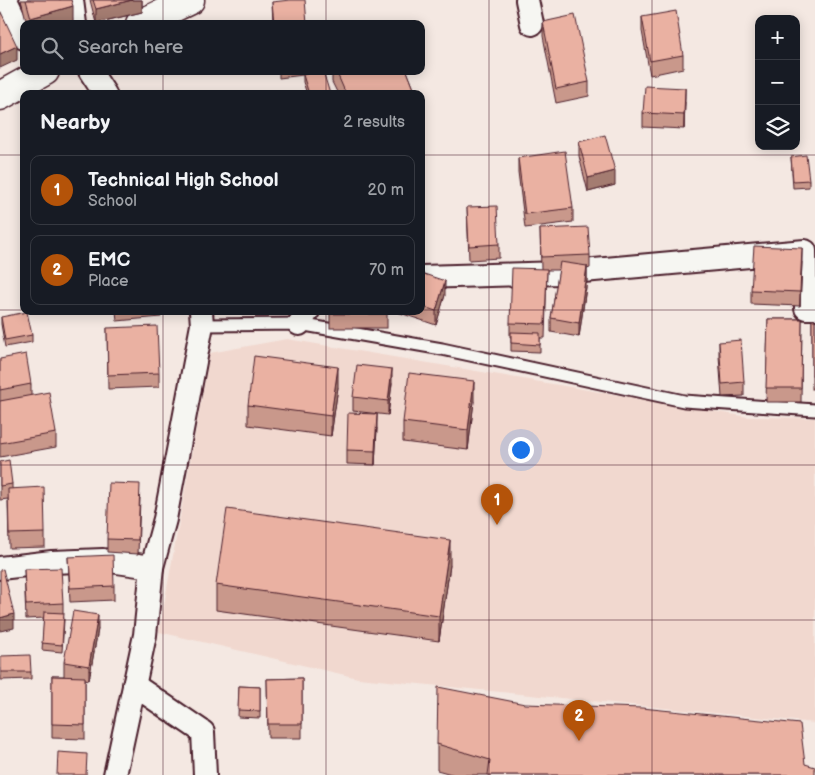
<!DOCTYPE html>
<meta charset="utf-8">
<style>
body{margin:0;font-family:"Balsamiq Sans",sans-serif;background:#242831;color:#f1f3f6}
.controls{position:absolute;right:15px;top:15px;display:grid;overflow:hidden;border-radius:10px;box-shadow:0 2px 12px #0003}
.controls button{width:45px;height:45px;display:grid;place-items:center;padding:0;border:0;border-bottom:1px solid #363941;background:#171b24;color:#f1f3f6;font:25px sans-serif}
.you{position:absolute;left:520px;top:449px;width:18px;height:18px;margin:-12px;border:4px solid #fff;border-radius:50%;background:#1a73e8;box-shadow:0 0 0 8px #1a73e833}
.badge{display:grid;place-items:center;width:32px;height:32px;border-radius:50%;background:#b45309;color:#fff;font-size:16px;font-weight:700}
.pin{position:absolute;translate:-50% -41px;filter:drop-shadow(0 1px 2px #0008)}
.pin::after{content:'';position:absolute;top:26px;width:18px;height:15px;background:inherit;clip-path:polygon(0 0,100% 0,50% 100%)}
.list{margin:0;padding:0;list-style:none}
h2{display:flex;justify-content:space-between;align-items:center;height:65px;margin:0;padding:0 20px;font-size:21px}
h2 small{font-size:16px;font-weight:400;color:#9ea1a6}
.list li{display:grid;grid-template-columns:32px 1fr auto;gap:15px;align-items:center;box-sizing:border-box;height:70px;margin:0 10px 10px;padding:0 10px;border:1px solid #363941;border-radius:10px}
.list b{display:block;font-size:19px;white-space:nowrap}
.list p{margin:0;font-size:16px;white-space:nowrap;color:#9ea1a6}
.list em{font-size:16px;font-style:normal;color:#9ea1a6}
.icon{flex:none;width:28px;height:28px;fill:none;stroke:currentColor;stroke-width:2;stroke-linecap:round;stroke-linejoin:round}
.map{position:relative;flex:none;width:815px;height:775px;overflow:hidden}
.search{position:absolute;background:#171b24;box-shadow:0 2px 12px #0003;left:20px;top:20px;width:405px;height:55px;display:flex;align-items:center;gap:12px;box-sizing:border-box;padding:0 18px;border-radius:10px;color:#9ea1a6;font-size:19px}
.panel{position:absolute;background:#171b24;box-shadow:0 2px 12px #0003;left:20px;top:90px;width:405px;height:225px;border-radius:10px}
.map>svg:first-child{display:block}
</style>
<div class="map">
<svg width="815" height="775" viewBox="0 0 815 775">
<rect width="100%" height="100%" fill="#f4e8e2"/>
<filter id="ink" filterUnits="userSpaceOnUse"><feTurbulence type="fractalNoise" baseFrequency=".02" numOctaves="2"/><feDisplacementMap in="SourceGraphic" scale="10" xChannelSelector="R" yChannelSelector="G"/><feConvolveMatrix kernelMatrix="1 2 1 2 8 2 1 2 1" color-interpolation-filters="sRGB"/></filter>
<g filter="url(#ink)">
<polygon fill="#f1d8cf" points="287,339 748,417 815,418 815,723 358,678 159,632 210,353"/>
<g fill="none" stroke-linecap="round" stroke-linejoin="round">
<g stroke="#4a1f2b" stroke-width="15">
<polyline id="lane" points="202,325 299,324 442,349 684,401 815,410"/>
</g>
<g stroke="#4a1f2b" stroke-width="26">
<g id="street">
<polyline points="6,0 24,38"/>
<polyline points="72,0 75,24"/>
<polyline points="527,0 532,24"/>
<polyline points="90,71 105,94"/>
<polyline points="421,277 561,273 805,251 806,308 815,308"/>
<polyline points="299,324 308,311"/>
<polyline points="0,568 52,562 103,560 152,567"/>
<polyline points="134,685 203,732 205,775"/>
<polyline points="115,775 145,635 152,567 165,519 202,325 201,311"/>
</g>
</g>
<g stroke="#4a1f2b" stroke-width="31">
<g id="secondary">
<polyline points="140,24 190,0"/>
<polyline points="0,96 45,71"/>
</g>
</g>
<use href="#lane" stroke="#f6f6f2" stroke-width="11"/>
<use href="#street" stroke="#f6f6f2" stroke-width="22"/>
<use href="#secondary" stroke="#f6f6f2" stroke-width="28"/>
</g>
<g fill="#c9988b" stroke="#4a1f2b">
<polygon points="21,0 71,0 73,24 27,24"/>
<polygon points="90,0 142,0 142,12 96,23"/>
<polygon points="272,2 307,24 273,24"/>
<polygon points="642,17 683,55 683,68 650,75 642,31"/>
<polygon points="543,22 589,82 589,96 556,103 543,36"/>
<polygon points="279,71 312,71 312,73 330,94 307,94 303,82 303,75 279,78"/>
<polygon points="332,71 407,71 416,94 338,94 332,82"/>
<polygon points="685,102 684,129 643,127 643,113"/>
<polygon points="579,142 615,185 588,192 579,156"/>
<polygon points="791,157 809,180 809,187 793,188"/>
<polygon points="518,158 573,208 573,222 525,228 518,172"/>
<polygon points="467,207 499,244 499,258 469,260"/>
<polygon points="540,229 590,255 590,268 587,269 587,280 579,337 551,332 551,318 559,270 547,270 545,338 540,338 540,352 511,351 511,337 510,337 510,323 541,269"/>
<polygon points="802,262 800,306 751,304 751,290"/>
<polygon points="421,273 445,295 436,325 394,311 421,311"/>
<polygon points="116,311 161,311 161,317 117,321"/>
<rect x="330" y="311" width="57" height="17"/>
<polygon points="1,317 32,335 32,342 5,347 1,324"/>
<polygon points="768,319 802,319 801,402 766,402"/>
<rect x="812" y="320" width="3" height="69"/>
<polygon points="107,328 159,373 159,387 108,389"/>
<polygon points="719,342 744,382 744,396 722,397 719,356"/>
<polygon points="0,359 31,384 31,395 56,433 56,447 0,457"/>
<polygon points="392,383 388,415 353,411 353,397"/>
<polygon points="338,387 331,436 248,425 248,405"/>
<polygon points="474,401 468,450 403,442 403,422"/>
<polygon points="377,428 375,465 347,464 347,450"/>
<polygon points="0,462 12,484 12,488 45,533 45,547 9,548 8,499 0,500"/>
<polygon points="140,498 138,554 107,552 107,539"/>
<polygon points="68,557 114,586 114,600 70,602"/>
<polygon points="450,565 439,641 216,610 216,585"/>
<polygon points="24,569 63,603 63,613 64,620 62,652 42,650 44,618 26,619"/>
<polygon points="98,629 89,680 85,679 85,739 52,738 52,676 64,676 64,662"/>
<polygon points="1,656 31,672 31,679 1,680"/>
<polygon points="302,678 302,738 268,738 267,679"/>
<polygon points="239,686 260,687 260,718 238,717"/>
<polygon points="437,744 805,764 815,775 455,775 437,770"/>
</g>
<g fill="#a47c71" stroke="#4a1f2b">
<polygon points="132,0 142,0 142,12 96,23 96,9"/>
<polygon points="73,6 73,24 31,24 31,18"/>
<polygon points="17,46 17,60 0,68 0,54"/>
<polygon points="685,88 685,102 684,129 684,115"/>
<polygon points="423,111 423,131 421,132 421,112"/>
<polygon points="615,171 615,185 588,192 588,178"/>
<polygon points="802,248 802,262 800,306 800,292"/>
<polygon points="587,266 587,280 579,337 579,323"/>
<polygon points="445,281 445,295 436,325 436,311"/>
<polygon points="338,367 338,387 331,436 331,416"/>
<polygon points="392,369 392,383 388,415 388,401"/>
<polygon points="474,381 474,401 468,450 468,430"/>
<polygon points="377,414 377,428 375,465 375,451"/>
<polygon points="450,540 450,565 439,641 439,616"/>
<polygon points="14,614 14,628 0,631 0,618"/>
<polygon points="98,615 98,629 89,680 89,666"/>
</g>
<g fill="#eab1a2" stroke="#4a1f2b">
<polygon points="26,0 71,0 73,6 31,18"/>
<polygon points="93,0 132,0 96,9"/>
<polygon points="290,0 305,0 307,24 274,24 272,2"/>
<polygon points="0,10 17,46 0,54"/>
<polygon points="676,11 683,55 650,61 642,17"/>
<polygon points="575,15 589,82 556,89 543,22"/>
<polygon points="316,71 323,71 330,94 309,94 303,75"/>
<polygon points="336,71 407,71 416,94 346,94"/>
<polygon points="645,86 685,88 684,115 643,113"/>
<polygon points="605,135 615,171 588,178 579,142"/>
<polygon points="565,151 573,208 525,214 518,158"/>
<polygon points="806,155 809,180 793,181 791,157"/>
<polygon points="497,206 499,244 469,246 467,207"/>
<polygon points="588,227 590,255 541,257 540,229"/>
<polygon points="754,246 802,248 800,292 751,290"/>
<polygon points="560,262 587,266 579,323 551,318"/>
<polygon points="512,268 547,269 545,324 510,323"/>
<polygon points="421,273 445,281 436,311 421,306"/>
<rect x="330" y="311" width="57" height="3"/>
<polygon points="27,312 32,335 5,340 1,317"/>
<polygon points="768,319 802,319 801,388 766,388"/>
<rect x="812" y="320" width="3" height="55"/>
<polygon points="157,326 159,373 108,375 107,328"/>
<polygon points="511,332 540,333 540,345 511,343"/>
<polygon points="741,340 744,382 722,384 719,342"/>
<polygon points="26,354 31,384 0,390 0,359"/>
<polygon points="254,356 338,367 331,416 248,405"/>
<polygon points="357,365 392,369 388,401 353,397"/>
<polygon points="409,373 474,381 468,430 403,422"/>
<polygon points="49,392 56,433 0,443 0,401"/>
<polygon points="348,413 377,414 375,451 347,450"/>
<polygon points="9,460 12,484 0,486 0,462"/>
<polygon points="109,483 140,484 138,540 107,539"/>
<polygon points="44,487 45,533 9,534 8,489"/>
<polygon points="227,509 450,540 439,616 216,585"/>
<polygon points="113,555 114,586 70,588 68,557"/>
<polygon points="61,568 63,603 26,605 24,569"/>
<polygon points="3,569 14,614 0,618 0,570"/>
<polygon points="73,611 98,615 89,666 64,662"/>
<polygon points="44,612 64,613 62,645 42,643"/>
<polygon points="30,655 31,672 1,672 1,656"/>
<polygon points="52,676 85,677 85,725 52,724"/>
<polygon points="302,678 302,724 268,724 267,679"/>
<polygon points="239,686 260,687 260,711 238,710"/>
<polygon points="438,687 525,704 642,708 800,724 805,764 815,767 815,775 488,775 490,760 437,744"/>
<polygon points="58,752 87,754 86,775 57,775"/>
</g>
</g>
<path fill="none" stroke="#4a1f2b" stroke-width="1" stroke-opacity="0.55" d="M163,0V24M326,0V24M489,0V775M652,0V775M163,71V94M326,71V94M0,155H24M421,155H815M0,310H24M421,310H815M163,311V775M326,311V775M0,465H815M0,620H815"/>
</svg>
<div class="controls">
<button>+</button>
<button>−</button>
<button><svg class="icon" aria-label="layers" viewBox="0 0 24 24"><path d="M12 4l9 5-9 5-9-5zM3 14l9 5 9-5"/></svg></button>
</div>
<div class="you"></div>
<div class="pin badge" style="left:497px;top:525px">1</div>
<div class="pin badge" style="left:579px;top:741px">2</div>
<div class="search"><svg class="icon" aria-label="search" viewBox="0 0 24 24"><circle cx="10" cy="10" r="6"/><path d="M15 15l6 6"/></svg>Search here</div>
<section class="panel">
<h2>Nearby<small>2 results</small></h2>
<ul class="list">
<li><span class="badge">1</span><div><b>Technical High School</b><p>School</p></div><em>20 m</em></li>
<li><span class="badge">2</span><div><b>EMC</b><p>Place</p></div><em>70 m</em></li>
</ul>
</section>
</div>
